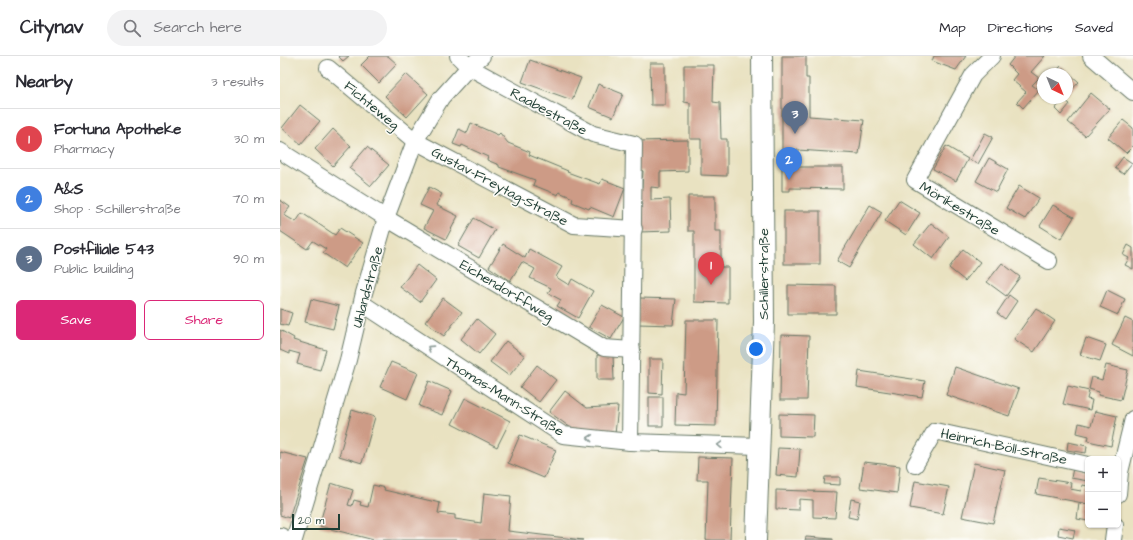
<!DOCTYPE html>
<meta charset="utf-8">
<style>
body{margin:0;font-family:"Architects Daughter",sans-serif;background:#f2f2f3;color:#2b2b33}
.controls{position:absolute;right:12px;bottom:12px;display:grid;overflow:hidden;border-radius:6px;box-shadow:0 1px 3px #0004}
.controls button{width:36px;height:36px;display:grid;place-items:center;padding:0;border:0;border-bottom:1px solid #e1e1e2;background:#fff;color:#2b2b33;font:20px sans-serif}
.compass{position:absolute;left:757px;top:12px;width:36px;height:36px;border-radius:50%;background:#fff;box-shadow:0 1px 3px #0004;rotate:137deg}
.scale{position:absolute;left:12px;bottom:10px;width:48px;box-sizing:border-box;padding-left:4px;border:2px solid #1f3d34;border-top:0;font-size:11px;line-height:14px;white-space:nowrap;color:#1f3d34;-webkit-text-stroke:3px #fdfcf7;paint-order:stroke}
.you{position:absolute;left:476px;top:293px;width:14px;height:14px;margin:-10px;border:3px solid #fff;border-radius:50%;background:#1a73e8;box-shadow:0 0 0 6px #1a73e833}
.badge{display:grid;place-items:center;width:26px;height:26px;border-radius:50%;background:#db2777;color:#fff;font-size:13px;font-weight:700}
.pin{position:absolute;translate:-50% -33px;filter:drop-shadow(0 1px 2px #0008)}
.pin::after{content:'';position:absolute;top:21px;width:14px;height:12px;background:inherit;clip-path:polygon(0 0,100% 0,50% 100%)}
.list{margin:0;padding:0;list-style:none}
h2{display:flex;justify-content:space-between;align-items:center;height:52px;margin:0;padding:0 16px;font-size:17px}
h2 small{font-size:13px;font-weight:400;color:#7c7c81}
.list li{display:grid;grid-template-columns:26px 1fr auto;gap:12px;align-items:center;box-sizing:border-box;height:60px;padding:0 16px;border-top:1px solid #e1e1e2}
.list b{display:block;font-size:15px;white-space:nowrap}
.list p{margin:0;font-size:13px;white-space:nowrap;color:#7c7c81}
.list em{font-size:13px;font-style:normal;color:#7c7c81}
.actions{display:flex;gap:8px;padding:12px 16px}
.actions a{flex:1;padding:9px 0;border:1px solid #db2777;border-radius:6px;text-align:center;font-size:14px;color:#db2777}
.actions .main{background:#db2777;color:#fff}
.icon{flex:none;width:22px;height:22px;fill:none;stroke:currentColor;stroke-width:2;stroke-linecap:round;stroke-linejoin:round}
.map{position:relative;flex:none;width:853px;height:484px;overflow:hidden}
header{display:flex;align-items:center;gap:24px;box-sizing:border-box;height:56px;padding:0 20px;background:#fff;border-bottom:1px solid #e1e1e2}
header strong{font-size:19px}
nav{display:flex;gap:22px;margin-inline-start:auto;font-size:14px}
.search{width:280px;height:36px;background:#f2f2f3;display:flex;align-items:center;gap:10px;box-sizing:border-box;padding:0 14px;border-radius:22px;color:#7c7c81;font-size:15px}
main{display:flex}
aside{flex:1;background:#fff}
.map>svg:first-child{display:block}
</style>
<header>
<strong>Citynav</strong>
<div class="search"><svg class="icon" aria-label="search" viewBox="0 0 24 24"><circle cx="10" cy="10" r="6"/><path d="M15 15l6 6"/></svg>Search here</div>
<nav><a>Map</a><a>Directions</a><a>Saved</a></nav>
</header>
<main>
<aside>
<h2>Nearby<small>3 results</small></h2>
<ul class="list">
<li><span class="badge" style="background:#e0444e">1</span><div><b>Fortuna Apotheke</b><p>Pharmacy</p></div><em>30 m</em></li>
<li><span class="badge" style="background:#3f7fe0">2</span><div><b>A&amp;S</b><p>Shop · Schillerstraße</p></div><em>70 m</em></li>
<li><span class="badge" style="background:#5c6f8a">3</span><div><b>Postfiliale 543</b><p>Public building</p></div><em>90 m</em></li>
</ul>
<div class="actions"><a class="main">Save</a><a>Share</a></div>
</aside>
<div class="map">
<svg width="853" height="484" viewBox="0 0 853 484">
<rect width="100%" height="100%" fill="#fdfcf7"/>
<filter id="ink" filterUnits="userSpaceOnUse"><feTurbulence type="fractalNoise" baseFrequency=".025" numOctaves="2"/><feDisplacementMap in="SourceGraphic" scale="8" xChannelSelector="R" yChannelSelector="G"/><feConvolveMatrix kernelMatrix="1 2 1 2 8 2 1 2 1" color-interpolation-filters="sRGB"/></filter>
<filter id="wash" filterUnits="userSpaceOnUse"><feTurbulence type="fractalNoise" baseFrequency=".012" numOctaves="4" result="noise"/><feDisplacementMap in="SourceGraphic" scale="16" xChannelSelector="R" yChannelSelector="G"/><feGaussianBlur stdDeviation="0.9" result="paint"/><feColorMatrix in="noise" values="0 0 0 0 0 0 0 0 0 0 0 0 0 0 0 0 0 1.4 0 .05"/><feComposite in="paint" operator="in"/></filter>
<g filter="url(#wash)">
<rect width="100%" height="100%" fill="#e9e2c1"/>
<g id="blocks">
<g fill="#cd9b86">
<polygon points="58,0 69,0 63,5"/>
<polygon points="90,0 108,0 117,8 99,27 81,9"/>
<polygon points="502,0 526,0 526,22 529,22 529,60 584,64 579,98 502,93"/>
<polygon points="654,0 686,0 676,14 652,5"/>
<polygon points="735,0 765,0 751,16 759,22 752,29 759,34 743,52 737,46 746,36 732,24 737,18 728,9"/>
<polygon points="250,4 301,22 292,44 242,26"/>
<polygon points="370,7 385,7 385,49 371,49"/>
<polygon points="404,9 434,9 433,46 440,47 441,83 447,83 447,120 421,119 421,83 410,83 410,47 404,46"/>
<polygon points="781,10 799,26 787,39 787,18 774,18"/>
<polygon points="126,18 148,38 127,61 105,40"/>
<polygon points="318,28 343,38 333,61 309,51"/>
<polygon points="811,37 830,53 805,80 788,66"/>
<polygon points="781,42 790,48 781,59 775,53 783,44"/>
<polygon points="20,49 40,65 21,88 2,72"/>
<polygon points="843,64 853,72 853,90 846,97 828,82"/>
<polygon points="191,67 218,79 220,77 228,87 250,96 249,99 288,115 287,116 320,128 322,123 345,132 334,161 310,151 309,153 292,146 293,142 279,136 278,139 253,129 255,124 219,111 219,109 207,104 208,101 182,89 181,91 173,88 179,73 187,77"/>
<polygon points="53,73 71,90 53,110 35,93"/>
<polygon points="705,77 713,81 698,108 690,104"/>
<polygon points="408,84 408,115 380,116 380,132 371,131 371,144 390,143 391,175 359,176 358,131 362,131 363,115 357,116 357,85"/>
<polygon points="666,90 688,103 676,125 653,113"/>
<polygon points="87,91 109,109 91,130 69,112"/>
<polygon points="843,101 852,107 843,118 835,112"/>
<polygon points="709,102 728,113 716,136 696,125"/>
<polygon points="502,108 510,108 510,111 563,111 563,133 510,132 510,135 502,135"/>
<polygon points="739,130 759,142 745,163 726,152"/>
<polygon points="149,131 162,138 156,149 178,160 166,183 144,172 153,155 140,149"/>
<polygon points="408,140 435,140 435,175 441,175 441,211 448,211 448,247 414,246 414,175 408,175"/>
<polygon points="0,144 10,151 4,159 16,166 22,157 55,179 60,172 83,187 65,212 43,197 46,193 33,185 27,193 0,175"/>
<polygon points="619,144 640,157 626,179 605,165"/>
<polygon points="590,149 602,156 569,212 557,205"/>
<polygon points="773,149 794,161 781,183 760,170"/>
<rect x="504" y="155" width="36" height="53"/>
<polygon points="194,162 215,174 199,202 178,190"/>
<polygon points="651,167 669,181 653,203 634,188"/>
<polygon points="223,188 245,202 249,193 282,211 276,221 289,229 292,223 313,235 298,262 277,250 281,244 268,237 271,232 250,222 255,213 242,206 230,225 209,211"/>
<polygon points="848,189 853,192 853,213 845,209 849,202 843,199"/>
<polygon points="683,193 700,206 685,225 669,212"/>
<polygon points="722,207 740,221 726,240 707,226"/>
<polygon points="137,209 156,224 140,246 120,231"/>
<polygon points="508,229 556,230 556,258 508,258"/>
<polygon points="827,234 845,243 838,259 820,251"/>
<polygon points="729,239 737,245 725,263 717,257"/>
<polygon points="163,242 182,256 164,280 145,266"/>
<polygon points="360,242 396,243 393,269 358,268"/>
<polygon points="31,243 59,250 53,273 25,266"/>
<polygon points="322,249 344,261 331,283 309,271"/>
<polygon points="756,252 775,265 754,296 734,283"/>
<polygon points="0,253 12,257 8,270 0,268"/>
<polygon points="845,262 853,266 853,300 832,289"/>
<polygon points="197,263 215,278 199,298 181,283"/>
<polygon points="406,264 438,264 436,370 395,369 396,336 404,337"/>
<polygon points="0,274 14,282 13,284 46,294 40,314 17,308 20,298 9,295 9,298 0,294"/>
<polygon points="501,279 529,280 527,344 500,344"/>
<polygon points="806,282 826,289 820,305 800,299"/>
<polygon points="226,285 245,300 229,320 210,306"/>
<polygon points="317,299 333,299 334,324 317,324"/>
<polygon points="369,303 383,303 382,338 369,337"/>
<polygon points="111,306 138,317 127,343 100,331"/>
<polygon points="257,309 276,324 259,346 240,331"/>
<polygon points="826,309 848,314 841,344 818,339 819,336 809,333 812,321 822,324"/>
<polygon points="675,311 739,333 729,360 666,339"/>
<polygon points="579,315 645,325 642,341 577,331"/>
<polygon points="149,325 172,335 162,359 139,350"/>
<polygon points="788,330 809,335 807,343 812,344 810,354 783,348"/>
<polygon points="285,335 307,352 338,350 335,378 291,372 269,356"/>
<rect x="369" y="341" width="14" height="29"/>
<polygon points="185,342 230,365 217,391 172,368"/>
<polygon points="72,354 95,361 82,407 59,400"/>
<polygon points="815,355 837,360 831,390 808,385 809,380 797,377 799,367 811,370"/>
<polygon points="499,358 534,359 533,381 499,380"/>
<polygon points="240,379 276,394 264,422 228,407"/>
<polygon points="788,386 807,390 806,397 787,394"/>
<polygon points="498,392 520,393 518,421 496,419"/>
<polygon points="0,396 28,403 9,462 0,459"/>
<polygon points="418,401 453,402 450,484 426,484 428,424 417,424"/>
<polygon points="584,406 620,410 617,437 580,432"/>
<polygon points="694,407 725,414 713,467 682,461"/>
<polygon points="793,412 808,416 808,425 791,422"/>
<polygon points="545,421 560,421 560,429 544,428"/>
<polygon points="759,422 791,427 790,433 801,435 802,429 808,430 808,448 756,438"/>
<polygon points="635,425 669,431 663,458 630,452"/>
<polygon points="51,427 73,434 68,449 72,450 74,444 81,446 80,449 88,451 93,429 105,432 104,434 160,447 158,457 175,459 175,463 201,467 204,437 231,440 228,475 303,484 94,484 39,470"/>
<polygon points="496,434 557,436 555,462 533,461 533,444 519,443 519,454 496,453"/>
<polygon points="571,443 580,445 577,463 568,461"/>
<polygon points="799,447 808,448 808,465 797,463"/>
<polygon points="779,471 795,474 793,482 778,479"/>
<polygon points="526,481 553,483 553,484 525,484"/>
</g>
</g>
</g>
<g filter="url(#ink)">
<use href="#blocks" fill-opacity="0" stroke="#667765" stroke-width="1"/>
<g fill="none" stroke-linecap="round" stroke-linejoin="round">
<g stroke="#667765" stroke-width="18">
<g id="minor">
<polyline points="178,0 189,11 313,78 354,88 350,386"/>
<polyline points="712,0 693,19 635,124 769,205"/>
<polyline points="811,0 853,36"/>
<polyline points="48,12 135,85 294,169 354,173"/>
<polyline points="0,95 106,162 324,292 352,294"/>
<polyline points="83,248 283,379 350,386 479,390"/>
<polyline points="635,409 655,375 808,409"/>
<polyline points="838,438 840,416 853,363"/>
<polyline points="14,484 68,304 84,237 106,162 135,85 161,42 189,11 202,0"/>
<polyline points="833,484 835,469"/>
</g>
</g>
<g stroke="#667765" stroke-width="22">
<polyline id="tertiary" points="476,484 484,266 482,0"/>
</g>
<g stroke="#667765" stroke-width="24">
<polyline id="secondary" points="0,483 2,484"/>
</g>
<use href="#minor" stroke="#fff" stroke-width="16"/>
<use href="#tertiary" stroke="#fff" stroke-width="20"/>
<use href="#secondary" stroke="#fff" stroke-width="22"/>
</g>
<defs><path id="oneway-chevron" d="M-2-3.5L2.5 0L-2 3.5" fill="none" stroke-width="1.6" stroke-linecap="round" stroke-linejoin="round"/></defs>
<g stroke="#8f9e9a">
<use href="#oneway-chevron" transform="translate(150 292) rotate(-147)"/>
<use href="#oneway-chevron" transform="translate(310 382) rotate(-174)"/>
<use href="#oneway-chevron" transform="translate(440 389) rotate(-178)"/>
</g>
</g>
<g text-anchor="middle" stroke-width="3" stroke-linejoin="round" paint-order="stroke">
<g font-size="14" fill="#1f3d34" stroke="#fdfcf7">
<text transform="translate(92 49) rotate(40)" y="5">Fichteweg</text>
<text transform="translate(269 55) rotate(28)" y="5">Raabestraße</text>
<text transform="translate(220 130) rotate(28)" y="5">Gustav-Freytag-Straße</text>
<text transform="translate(680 152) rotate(31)" y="5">Mörikestraße</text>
<text transform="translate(483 218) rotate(-90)" y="5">Schillerstraße</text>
<text transform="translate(87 231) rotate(-75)" y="5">Uhlandstraße</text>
<text transform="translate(227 234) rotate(31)" y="5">Eichendorffweg</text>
<text transform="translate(225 340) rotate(32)" y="5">Thomas-Mann-Straße</text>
<text transform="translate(724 390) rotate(12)" y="5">Heinrich-Böll-Straße</text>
</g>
</g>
</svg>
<div class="controls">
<button>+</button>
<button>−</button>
</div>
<svg class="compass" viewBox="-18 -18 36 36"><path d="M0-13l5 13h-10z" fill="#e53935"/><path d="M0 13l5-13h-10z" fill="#7c7c81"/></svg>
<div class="scale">20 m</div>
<div class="you"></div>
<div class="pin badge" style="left:431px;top:229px;background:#e0444e">1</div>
<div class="pin badge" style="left:509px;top:124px;background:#3f7fe0">2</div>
<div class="pin badge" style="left:515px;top:78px;background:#5c6f8a">3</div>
</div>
</main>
